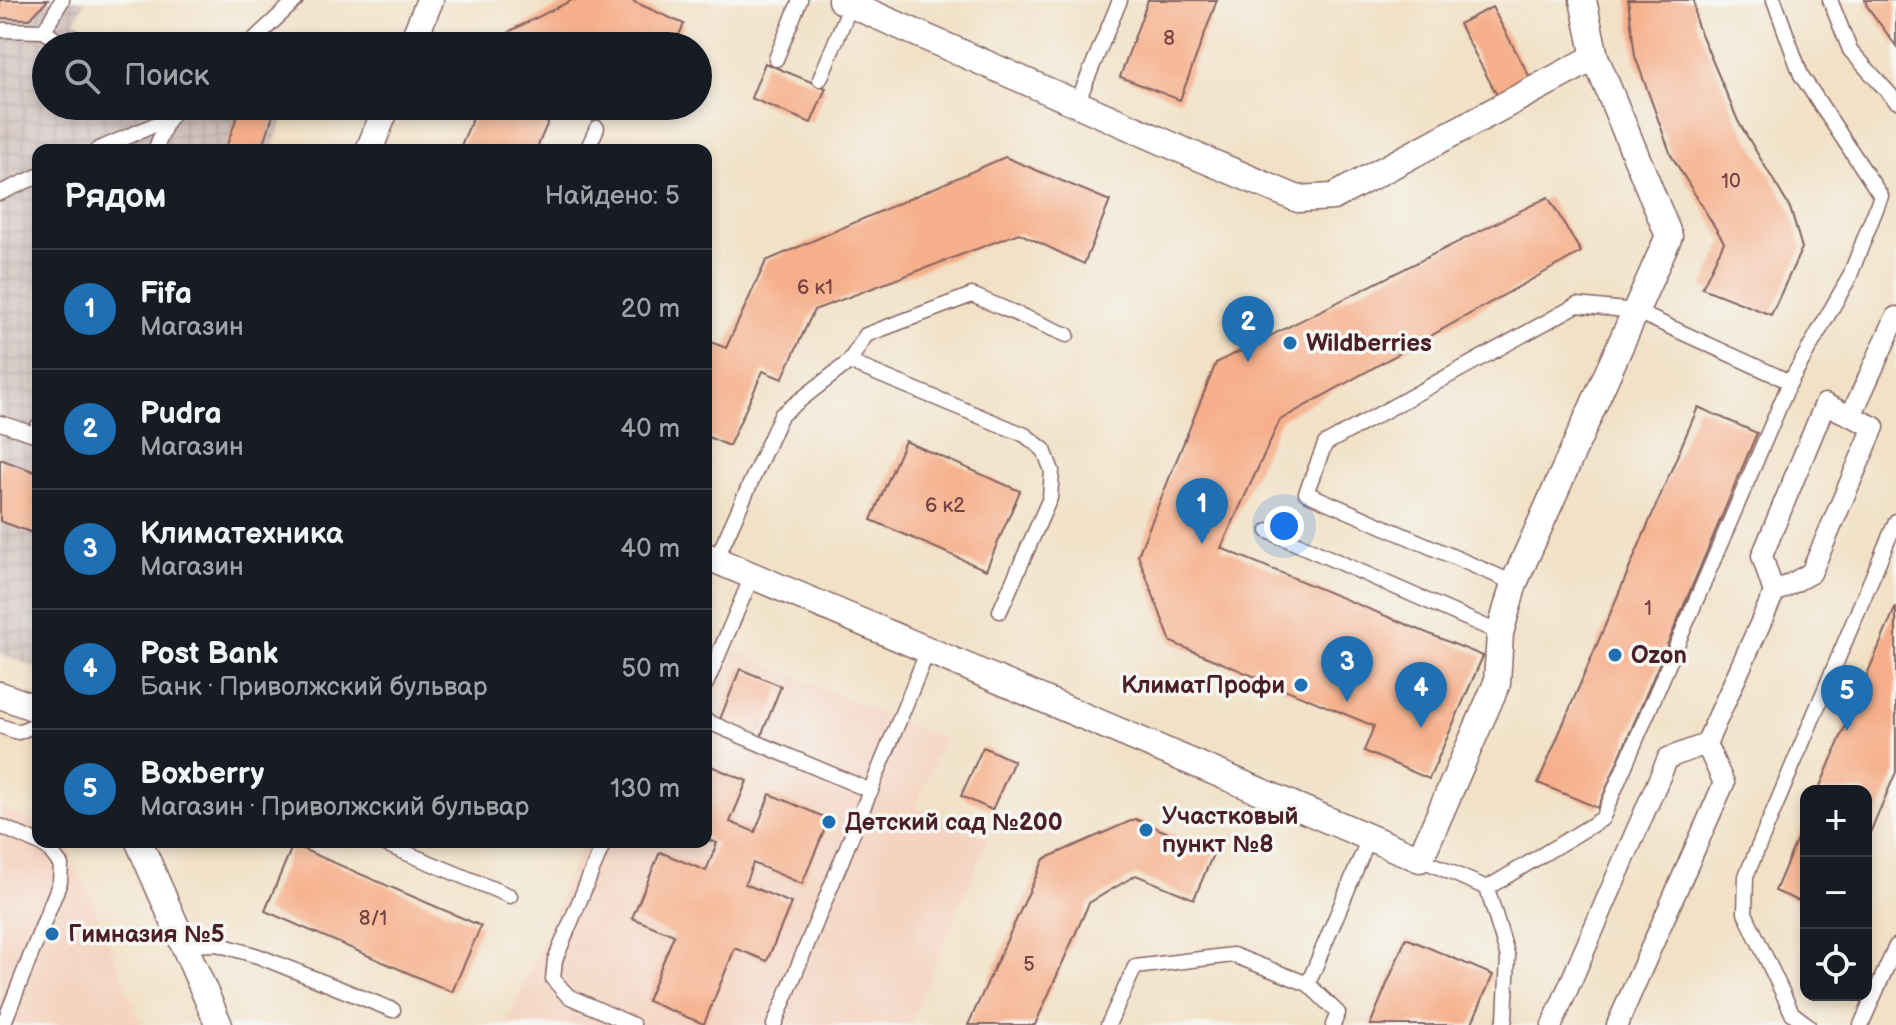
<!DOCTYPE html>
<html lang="ru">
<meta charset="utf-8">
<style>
body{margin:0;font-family:"Balsamiq Sans",sans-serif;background:#20242c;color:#f1f3f6}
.controls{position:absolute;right:24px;bottom:24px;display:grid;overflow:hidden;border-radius:16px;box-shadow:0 4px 12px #0003}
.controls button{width:72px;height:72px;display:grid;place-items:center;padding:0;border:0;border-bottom:2px solid #363941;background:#171b24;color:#f1f3f6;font:40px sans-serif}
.you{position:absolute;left:1284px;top:526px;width:28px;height:28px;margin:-20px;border:6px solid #fff;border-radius:50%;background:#1a73e8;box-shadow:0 0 0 12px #1a73e833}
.badge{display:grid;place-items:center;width:52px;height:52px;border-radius:50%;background:#1f6fb2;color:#fff;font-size:26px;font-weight:700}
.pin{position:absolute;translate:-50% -66px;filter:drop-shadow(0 2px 4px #0008)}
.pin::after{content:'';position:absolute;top:42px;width:28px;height:24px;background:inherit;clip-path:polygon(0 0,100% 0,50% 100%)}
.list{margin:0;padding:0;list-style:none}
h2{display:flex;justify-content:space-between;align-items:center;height:104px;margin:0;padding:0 32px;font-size:34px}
h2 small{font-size:26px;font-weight:400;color:#9ea1a6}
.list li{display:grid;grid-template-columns:52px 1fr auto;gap:24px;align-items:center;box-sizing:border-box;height:120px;padding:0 32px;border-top:2px solid #363941}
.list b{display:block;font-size:30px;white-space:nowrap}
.list p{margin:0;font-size:26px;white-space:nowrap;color:#9ea1a6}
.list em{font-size:26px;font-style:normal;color:#9ea1a6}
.icon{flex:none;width:44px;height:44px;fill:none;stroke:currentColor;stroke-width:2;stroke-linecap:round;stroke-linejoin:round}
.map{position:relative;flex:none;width:1896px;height:1025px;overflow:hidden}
.search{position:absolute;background:#171b24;box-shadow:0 4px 12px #0003;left:32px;top:32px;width:680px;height:88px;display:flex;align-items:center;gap:20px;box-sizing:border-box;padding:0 28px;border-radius:44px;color:#9ea1a6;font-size:30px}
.panel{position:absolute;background:#171b24;box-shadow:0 4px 12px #0003;left:32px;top:144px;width:680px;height:704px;border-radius:16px}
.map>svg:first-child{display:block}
</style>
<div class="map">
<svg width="1896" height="1025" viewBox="0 0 1896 1025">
<defs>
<pattern id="industrial-grid" width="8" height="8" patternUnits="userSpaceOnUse" patternTransform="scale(2)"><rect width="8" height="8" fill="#d0c0bc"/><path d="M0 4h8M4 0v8" fill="none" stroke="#b4a5a2"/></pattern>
</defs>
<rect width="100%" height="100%" fill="#f6f6f2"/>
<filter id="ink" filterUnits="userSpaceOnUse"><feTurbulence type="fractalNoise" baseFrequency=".0125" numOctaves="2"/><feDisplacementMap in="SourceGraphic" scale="16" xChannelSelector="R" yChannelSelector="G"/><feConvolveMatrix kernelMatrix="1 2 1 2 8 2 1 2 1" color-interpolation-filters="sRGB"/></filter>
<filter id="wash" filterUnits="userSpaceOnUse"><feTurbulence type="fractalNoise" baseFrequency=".006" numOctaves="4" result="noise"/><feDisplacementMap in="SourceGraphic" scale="32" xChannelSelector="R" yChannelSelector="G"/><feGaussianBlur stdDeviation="1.8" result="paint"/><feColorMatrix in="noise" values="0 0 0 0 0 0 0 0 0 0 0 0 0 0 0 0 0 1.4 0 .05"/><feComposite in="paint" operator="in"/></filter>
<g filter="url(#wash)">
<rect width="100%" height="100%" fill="#f1e1c6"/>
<g fill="#f4d3c0">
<polygon points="706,639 944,739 915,807 988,838 909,1025 506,1025 583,842 706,842"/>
<polygon points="0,807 38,824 38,842 67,842 142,1025 0,1025"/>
</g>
<polygon fill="url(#industrial-grid)" points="0,0 85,0 76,20 109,46 46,46 46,106 249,106 284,116 272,150 38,150 38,668 0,654"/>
<g id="blocks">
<g fill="#f6af8a">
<polygon points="0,0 48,0 30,19 0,18"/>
<polygon points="572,0 630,0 684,24 674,46 503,46 510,31"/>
<polygon points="1148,0 1217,0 1180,100 1120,77"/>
<polygon points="1628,0 1694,0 1696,22 1738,121 1790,208 1802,248 1771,315 1702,288 1724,242 1671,155 1635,56"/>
<polygon points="1865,0 1896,0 1896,46 1867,6"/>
<polygon points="1492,7 1532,81 1499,99 1459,24"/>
<polygon points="765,63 826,88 811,123 751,98"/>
<polygon points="241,106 246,106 273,115 262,150 225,150"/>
<polygon points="478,106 555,106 536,150 459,150"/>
<polygon points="1005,157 1110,201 1084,264 1019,233 814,310 782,379 763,371 729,446 706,436 706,340 726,348 766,261"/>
<polygon points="1548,197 1581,252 1280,420 1221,548 1483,656 1429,779 1364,751 1374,726 1171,642 1138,555 1216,363"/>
<polygon points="1698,407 1757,433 1598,808 1538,783"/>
<polygon points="905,441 1020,491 986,570 871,520"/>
<polygon points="0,459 38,473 38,535 0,521"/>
<polygon points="1896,606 1896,772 1866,842 1866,791 1818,791"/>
<polygon points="740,669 781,686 760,739 719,722"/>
<polygon points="983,747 1014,761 992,810 961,796"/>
<polygon points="706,764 747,781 730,822 755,832 770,794 829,819 802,884 753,863 745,884 791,903 767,961 735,948 704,1024 647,1001 674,935 632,918 660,852 706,871 717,843 706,839"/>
<polygon points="1806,818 1806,904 1775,891"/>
<polygon points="1135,819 1214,852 1194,899 1136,875 1089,903 1035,1025 968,1025 1044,859"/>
<polygon points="274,842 294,842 293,845 481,926 452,992 265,911 291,849"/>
<polygon points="1406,938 1493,975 1471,1025 1370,1025"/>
</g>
</g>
</g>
<g filter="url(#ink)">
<use href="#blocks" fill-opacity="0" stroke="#846361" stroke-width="2"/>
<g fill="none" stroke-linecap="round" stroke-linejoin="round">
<g stroke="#846361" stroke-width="17">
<g id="service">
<polyline points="1830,0 1850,50 1896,101"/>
<polyline points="0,30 44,31 65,46"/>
<polyline points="44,31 62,0"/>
<polyline points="247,46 296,0"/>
<polyline points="776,59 800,0"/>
<polyline points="820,79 851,4"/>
<polyline points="1077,103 1120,0"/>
<polyline points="150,106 168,119"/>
<polyline points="97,150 168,119 182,106"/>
<polyline points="155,150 168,119"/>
<polyline points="587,150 597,128"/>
<polyline points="0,193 38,176"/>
<polyline points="849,362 1025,435 1044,450 1052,471 1050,498 1000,611"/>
<polyline points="0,423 34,434 38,426"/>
<polyline points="1268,531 1500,633"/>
<polyline points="716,560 781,415 849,362 866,335 972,295 1067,335"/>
<polyline points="1514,583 1306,493 1325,444 1577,305 1635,311 1790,382 1849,278 1881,196 1801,75 1774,0"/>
<polyline points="706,684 752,576"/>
<polyline points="706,721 871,791"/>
<polyline points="0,726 18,732 38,724"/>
<polyline points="0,826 47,847 61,865 60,882 3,1025"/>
<polyline points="380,842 510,896"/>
<polyline points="604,842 555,960 553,979 568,996 633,1025"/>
<polyline points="1420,859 1487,888"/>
<polyline points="1487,888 1602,819 1790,382"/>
<polyline points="1487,888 1508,957 1505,1019 1502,1025"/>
<polyline points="184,945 217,944 258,956 393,1010"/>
<polyline points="1308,984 1369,838"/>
<polyline points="774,1025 928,650"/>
<polyline points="1108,1025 1135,967 1233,955 1308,984 1338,1013 1333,1025"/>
<polyline points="1808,1025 1792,1013 1745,913 1746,876 1896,521"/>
<polyline points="1861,1025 1896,946"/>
</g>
</g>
<g stroke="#846361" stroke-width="23">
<g id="pedestrian">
<polyline points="1851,416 1896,317"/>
<polyline points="1552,1025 1668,758 1706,744"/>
<polyline points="1617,1025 1724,783 1706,744 1774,593 1811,573 1874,427 1825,404 1762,556 1774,593"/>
</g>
</g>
<g stroke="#846361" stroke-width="29">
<g id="minor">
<polyline points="841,0 1189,153 1298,199 1333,197 1595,57"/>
<polyline points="411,46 430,0"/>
<polyline points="369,150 387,106"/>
<polyline points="706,556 1420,859 1497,683 1500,633 1514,583 1669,236 1595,57 1583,0"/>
<polyline points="0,695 38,709"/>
<polyline points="139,842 219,1025"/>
</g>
</g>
<use href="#service" stroke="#fff" stroke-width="14"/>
<use href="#pedestrian" stroke="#fff" stroke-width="20"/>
<use href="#minor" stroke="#fff" stroke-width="26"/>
</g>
</g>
<g fill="#1f6fb2" stroke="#f6f6f2" stroke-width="3">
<circle cx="1290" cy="343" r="8"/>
<circle cx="1615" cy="655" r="8"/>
<circle cx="1301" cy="685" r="8"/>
<circle cx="829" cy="822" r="8"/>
<circle cx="1146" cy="830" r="8"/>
<circle cx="52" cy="934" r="8"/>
</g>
<g text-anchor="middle" stroke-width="7" stroke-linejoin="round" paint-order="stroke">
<g font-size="20" fill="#754343">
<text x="1169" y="45">8</text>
<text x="1731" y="188">10</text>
<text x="815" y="294">6 к1</text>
<text x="945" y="512">6 к2</text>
<text x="1648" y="615">1</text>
<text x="373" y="925">8/1</text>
<text x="1029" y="971">5</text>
</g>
<g font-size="24" font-weight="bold" fill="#4a1f2b" stroke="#f6f6f2" text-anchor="start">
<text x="1306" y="351">Wildberries</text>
<text x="1631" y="663">Ozon</text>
<text x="1285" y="693" text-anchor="end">КлиматПрофи</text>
<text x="1162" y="824">Участковый<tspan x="1162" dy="28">пункт №8</tspan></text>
<text x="845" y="830">Детский сад №200</text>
<text x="68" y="942">Гимназия №5</text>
</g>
</g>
</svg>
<div class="controls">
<button>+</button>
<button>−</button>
<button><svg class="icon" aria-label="locate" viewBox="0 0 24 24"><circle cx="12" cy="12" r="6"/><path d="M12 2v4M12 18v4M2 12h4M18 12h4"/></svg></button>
</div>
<div class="you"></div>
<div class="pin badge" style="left:1202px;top:544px">1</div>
<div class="pin badge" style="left:1248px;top:362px">2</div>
<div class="pin badge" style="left:1347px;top:702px">3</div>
<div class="pin badge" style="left:1421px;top:728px">4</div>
<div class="pin badge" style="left:1847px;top:731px">5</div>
<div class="search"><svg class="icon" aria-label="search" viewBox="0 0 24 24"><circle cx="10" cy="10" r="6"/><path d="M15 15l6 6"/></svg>Поиск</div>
<section class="panel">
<h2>Рядом<small>Найдено: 5</small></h2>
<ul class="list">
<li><span class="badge">1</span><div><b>Fifa</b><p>Магазин</p></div><em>20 m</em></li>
<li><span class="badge">2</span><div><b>Pudra</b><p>Магазин</p></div><em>40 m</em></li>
<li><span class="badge">3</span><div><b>Климатехника</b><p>Магазин</p></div><em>40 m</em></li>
<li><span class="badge">4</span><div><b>Post Bank</b><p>Банк · Приволжский бульвар</p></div><em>50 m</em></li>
<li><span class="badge">5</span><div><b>Boxberry</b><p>Магазин · Приволжский бульвар</p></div><em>130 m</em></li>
</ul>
</section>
</div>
